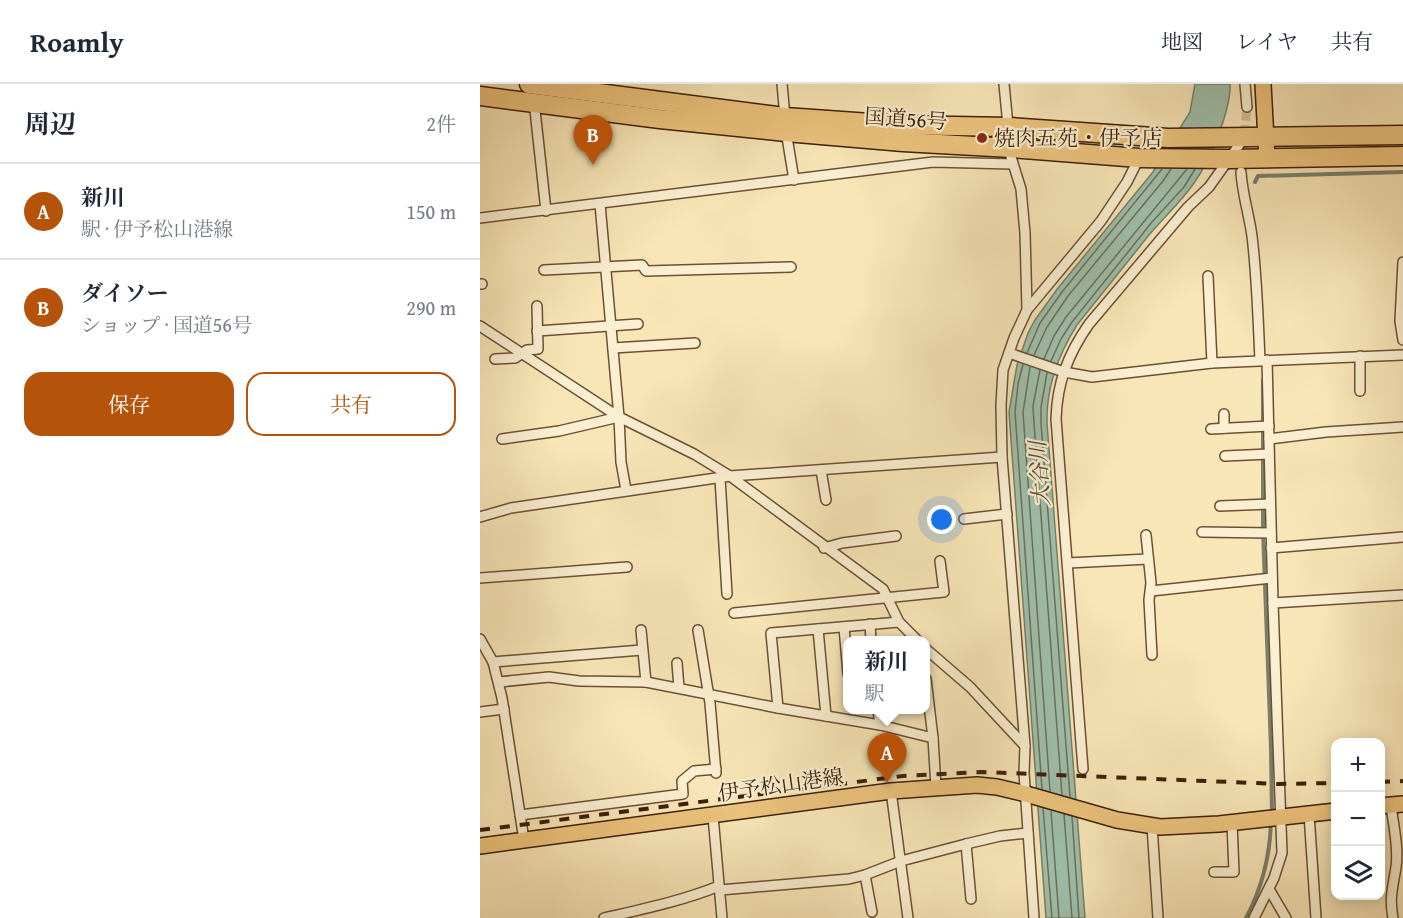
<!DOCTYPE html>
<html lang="ja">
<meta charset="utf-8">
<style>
body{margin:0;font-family:"Gentium Book Plus","Noto Serif JP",serif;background:#f6f6f7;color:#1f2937}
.controls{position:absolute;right:18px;bottom:18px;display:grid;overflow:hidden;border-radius:12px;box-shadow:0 3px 15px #0003}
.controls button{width:54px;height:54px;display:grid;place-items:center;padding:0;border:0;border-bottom:2px solid #e0e1e3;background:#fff;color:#1f2937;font:30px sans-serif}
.you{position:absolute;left:462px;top:436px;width:21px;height:21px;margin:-15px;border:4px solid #fff;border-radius:50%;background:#1a73e8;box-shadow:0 0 0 9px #1a73e833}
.badge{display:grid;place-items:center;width:39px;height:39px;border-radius:50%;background:#b45309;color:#fff;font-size:20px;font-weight:700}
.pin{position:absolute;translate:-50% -50px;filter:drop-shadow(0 2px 3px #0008)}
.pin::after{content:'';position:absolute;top:32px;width:21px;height:18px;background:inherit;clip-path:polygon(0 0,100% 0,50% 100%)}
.popup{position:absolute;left:363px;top:552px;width:87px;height:78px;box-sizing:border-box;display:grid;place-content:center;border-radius:12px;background:#fff;filter:drop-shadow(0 2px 4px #0005);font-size:20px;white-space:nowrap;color:#747a83}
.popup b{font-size:22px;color:#1f2937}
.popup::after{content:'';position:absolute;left:50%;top:100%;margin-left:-12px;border:12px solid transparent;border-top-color:#fff}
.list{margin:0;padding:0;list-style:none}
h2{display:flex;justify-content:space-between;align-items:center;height:78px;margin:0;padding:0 24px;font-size:26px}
h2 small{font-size:20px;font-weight:400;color:#747a83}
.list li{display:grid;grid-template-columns:39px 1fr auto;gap:18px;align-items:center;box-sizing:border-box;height:96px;padding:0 24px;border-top:2px solid #e0e1e3}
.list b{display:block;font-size:22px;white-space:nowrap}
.list p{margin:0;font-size:20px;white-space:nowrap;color:#747a83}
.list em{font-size:20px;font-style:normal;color:#747a83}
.actions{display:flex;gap:12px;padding:18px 24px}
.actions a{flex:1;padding:14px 0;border:2px solid #b45309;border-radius:18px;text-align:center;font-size:21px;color:#b45309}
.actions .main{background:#b45309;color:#fff}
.icon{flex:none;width:33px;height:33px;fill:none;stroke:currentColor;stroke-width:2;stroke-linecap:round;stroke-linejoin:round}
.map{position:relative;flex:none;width:923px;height:834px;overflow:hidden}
header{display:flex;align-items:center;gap:36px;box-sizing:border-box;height:84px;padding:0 30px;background:#fff;border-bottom:2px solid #e0e1e3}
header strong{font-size:28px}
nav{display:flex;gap:33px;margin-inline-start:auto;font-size:21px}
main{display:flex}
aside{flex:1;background:#fff}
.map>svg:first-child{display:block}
</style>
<header>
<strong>Roamly</strong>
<nav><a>地図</a><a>レイヤ</a><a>共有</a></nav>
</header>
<main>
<aside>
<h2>周辺<small>2件</small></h2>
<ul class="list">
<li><span class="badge">A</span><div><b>新川</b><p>駅 · 伊予松山港線</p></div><em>150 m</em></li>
<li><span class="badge">B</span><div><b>ダイソー</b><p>ショップ · 国道56号</p></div><em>290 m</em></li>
</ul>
<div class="actions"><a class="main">保存</a><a>共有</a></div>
</aside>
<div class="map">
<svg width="923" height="834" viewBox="0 0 923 834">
<rect width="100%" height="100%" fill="#f8e6b7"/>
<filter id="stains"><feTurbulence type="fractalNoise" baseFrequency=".00333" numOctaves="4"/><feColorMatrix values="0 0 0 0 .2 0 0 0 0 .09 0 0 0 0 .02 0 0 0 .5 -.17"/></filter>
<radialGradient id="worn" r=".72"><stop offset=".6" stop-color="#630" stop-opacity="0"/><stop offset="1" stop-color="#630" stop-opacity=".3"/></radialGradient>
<path fill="#9ec0ac" stroke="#787f6c" stroke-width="1.5" d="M715,0H750C751,26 730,77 714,99C701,118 684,133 669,151C645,181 621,211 597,241C578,271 566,303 567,339L605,834H566L529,328L537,281L548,249L555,236L578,204L673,88L710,28Z"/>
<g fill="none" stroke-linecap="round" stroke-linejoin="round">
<g stroke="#6e6f5c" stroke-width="1.5">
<polyline points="547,269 560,239 582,208 682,85"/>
<polyline points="554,271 567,243 588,212 683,97 691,85"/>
<polyline points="564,275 574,252 586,233 707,85"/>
<polyline points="571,277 581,255 592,238 672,138 704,103 715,85"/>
<polyline points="543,280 538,300 535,328 562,705"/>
<polyline points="550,283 543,328 570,707"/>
<polyline points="560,286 553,322 554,339 582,711"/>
<polyline points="567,289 561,323 561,339 590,713"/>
<polyline points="563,724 572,834"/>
<polyline points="571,727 579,834"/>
<polyline points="584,730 592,834"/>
<polyline points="592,732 599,834"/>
</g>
<g stroke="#787f6c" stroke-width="4">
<polyline points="775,98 778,92 923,88"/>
<polyline points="783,296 783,446 791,665 792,731"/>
<path d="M766,834C782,804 790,772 791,738"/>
</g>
<polyline stroke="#d3be95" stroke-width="9" stroke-dasharray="9 4.5" stroke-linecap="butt" points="762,77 767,23"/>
<g stroke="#6c5036" stroke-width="12">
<g id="street">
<polyline points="302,0 305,33"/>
<polyline points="524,0 531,73 541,105 545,149 547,226"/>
<polyline points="765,0 767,23"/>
<polyline points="54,17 66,127"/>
<polyline points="306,47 314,96"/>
<path d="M761,88C762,109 769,130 772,152C777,193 778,235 780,276"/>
<polyline points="120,120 139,333 141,378 146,406"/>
<polyline points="0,134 453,78 532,80"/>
<polyline points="923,178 920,237 923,256"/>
<polyline points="64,186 162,181 166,187 311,183"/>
<polyline points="728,192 732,279"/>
<polyline points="0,200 2,200"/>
<polyline points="0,242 139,333 214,370 250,392 403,505 419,538 437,556"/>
<polyline points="57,247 158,240"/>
<polyline points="133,264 215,259"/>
<polyline points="529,269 584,288 612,293 732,279 923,271"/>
<polyline points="880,272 880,307"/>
<polyline points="15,275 35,274 47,266 58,265 57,222"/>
<polyline points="744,330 744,344"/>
<polyline points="731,345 789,342"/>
<polyline points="22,355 79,347 139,333"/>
<polyline points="789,355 846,348 923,343"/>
<polyline points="745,372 789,370"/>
<polyline points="341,386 346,416"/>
<polyline points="240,394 247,510"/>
<polyline points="740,422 790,420"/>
<polyline points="0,433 31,424 250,392 522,373"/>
<polyline points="484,435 527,430"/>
<polyline points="722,448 791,449"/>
<polyline points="666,451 671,499 669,516 672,571"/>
<polyline points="344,464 362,459 416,452"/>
<polyline points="791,464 923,453"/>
<polyline points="588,479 668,475"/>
<polyline points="0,494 147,483"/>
<polyline points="671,507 792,494"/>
<polyline points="793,519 923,511"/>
<polyline points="254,529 464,508 460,477"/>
<polyline points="390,540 391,556"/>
<polyline points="364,543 368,590"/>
<polyline points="338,545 346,632"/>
<polyline points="161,546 166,598"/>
<polyline points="218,546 230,619 236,689"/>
<polyline points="0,555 13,578 22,614 44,756"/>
<polyline points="446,565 490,603 545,662"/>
<polyline points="13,578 162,566"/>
<polyline points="197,579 199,604"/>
<polyline points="446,595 453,654 456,703"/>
<polyline points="19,598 69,593 99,597 166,598 298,624 400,641 453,654"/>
<polyline points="298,624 291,549 419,538"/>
<polyline points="398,626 400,641"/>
<polyline points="0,628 24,625"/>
<path d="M603,685L576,335C577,299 588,270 609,240L708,123L729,103L764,54"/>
<polyline points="411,707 428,834"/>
<path d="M911,721C913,740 919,763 916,783C913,803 909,813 913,834"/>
<polyline points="829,730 836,834"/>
<polyline points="40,731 203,710 202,697 214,687 236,685"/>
<polyline points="233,732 242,834"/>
<polyline points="672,742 678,834"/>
<polyline points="486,760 491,815"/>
<polyline points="734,788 754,788 752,739"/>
<polyline points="385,791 392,828"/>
<polyline points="789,805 806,834"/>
<polyline points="240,806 369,795 385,791 421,777 486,760 520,752 548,749"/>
<path d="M124,834C163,825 202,817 239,802"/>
<polyline points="554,834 544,689 545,662 522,373 521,321 523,286 534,254 547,226 621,137 647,98 659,74"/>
<polyline points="774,834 794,794 802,769 793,519 787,276"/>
</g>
</g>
<g stroke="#3e1e0b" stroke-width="18">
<g id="primary">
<polyline points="783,0 787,74"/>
<polyline points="900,722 923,720"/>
<polyline points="0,762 411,707 497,701 517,703 546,710 637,736 680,743 739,740 856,727"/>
</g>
</g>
<g stroke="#3e1e0b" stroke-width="21">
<g id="highway">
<polyline points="49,0 305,33 419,41 529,43 688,54 923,51"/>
<polyline points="0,12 180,35 306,48 423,58 531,64 659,74 749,75 923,72"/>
</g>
</g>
<use href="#street" stroke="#faefd0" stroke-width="9"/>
<use href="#primary" stroke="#ecc37c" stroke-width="15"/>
<use href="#highway" stroke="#ecc37c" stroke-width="18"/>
<g stroke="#3e1e0b" stroke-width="4" stroke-dasharray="10 10" stroke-linecap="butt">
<polyline points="900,698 923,697"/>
<polyline points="0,746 423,692 503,688 799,700 856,699"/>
</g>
</g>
<circle fill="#8f2418" stroke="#faefd0" stroke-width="2" cx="502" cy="54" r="6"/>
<g text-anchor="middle" stroke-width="4.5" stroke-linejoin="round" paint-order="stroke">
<g font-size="21" fill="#3e1e0b" stroke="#faefd0">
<text transform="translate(426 35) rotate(4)" y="7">国道56号</text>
<text transform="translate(301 701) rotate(-8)" y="7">伊予松山港線</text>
</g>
<g font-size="21" fill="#3e1e0b" stroke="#faefd0" text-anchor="start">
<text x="514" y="61">焼肉五苑・伊予店</text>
</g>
<g font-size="22" font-style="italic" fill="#5b4f3b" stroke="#faefd0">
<text transform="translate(559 390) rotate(-94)" y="8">大谷川</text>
</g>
</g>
<rect width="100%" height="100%" filter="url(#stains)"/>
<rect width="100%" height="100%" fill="url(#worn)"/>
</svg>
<div class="controls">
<button>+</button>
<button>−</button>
<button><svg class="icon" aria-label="layers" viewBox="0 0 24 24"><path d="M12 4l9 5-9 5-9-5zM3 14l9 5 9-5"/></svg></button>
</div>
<div class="you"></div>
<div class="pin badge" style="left:407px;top:699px">A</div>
<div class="popup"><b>新川</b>駅</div>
<div class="pin badge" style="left:113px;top:81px">B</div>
</div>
</main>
